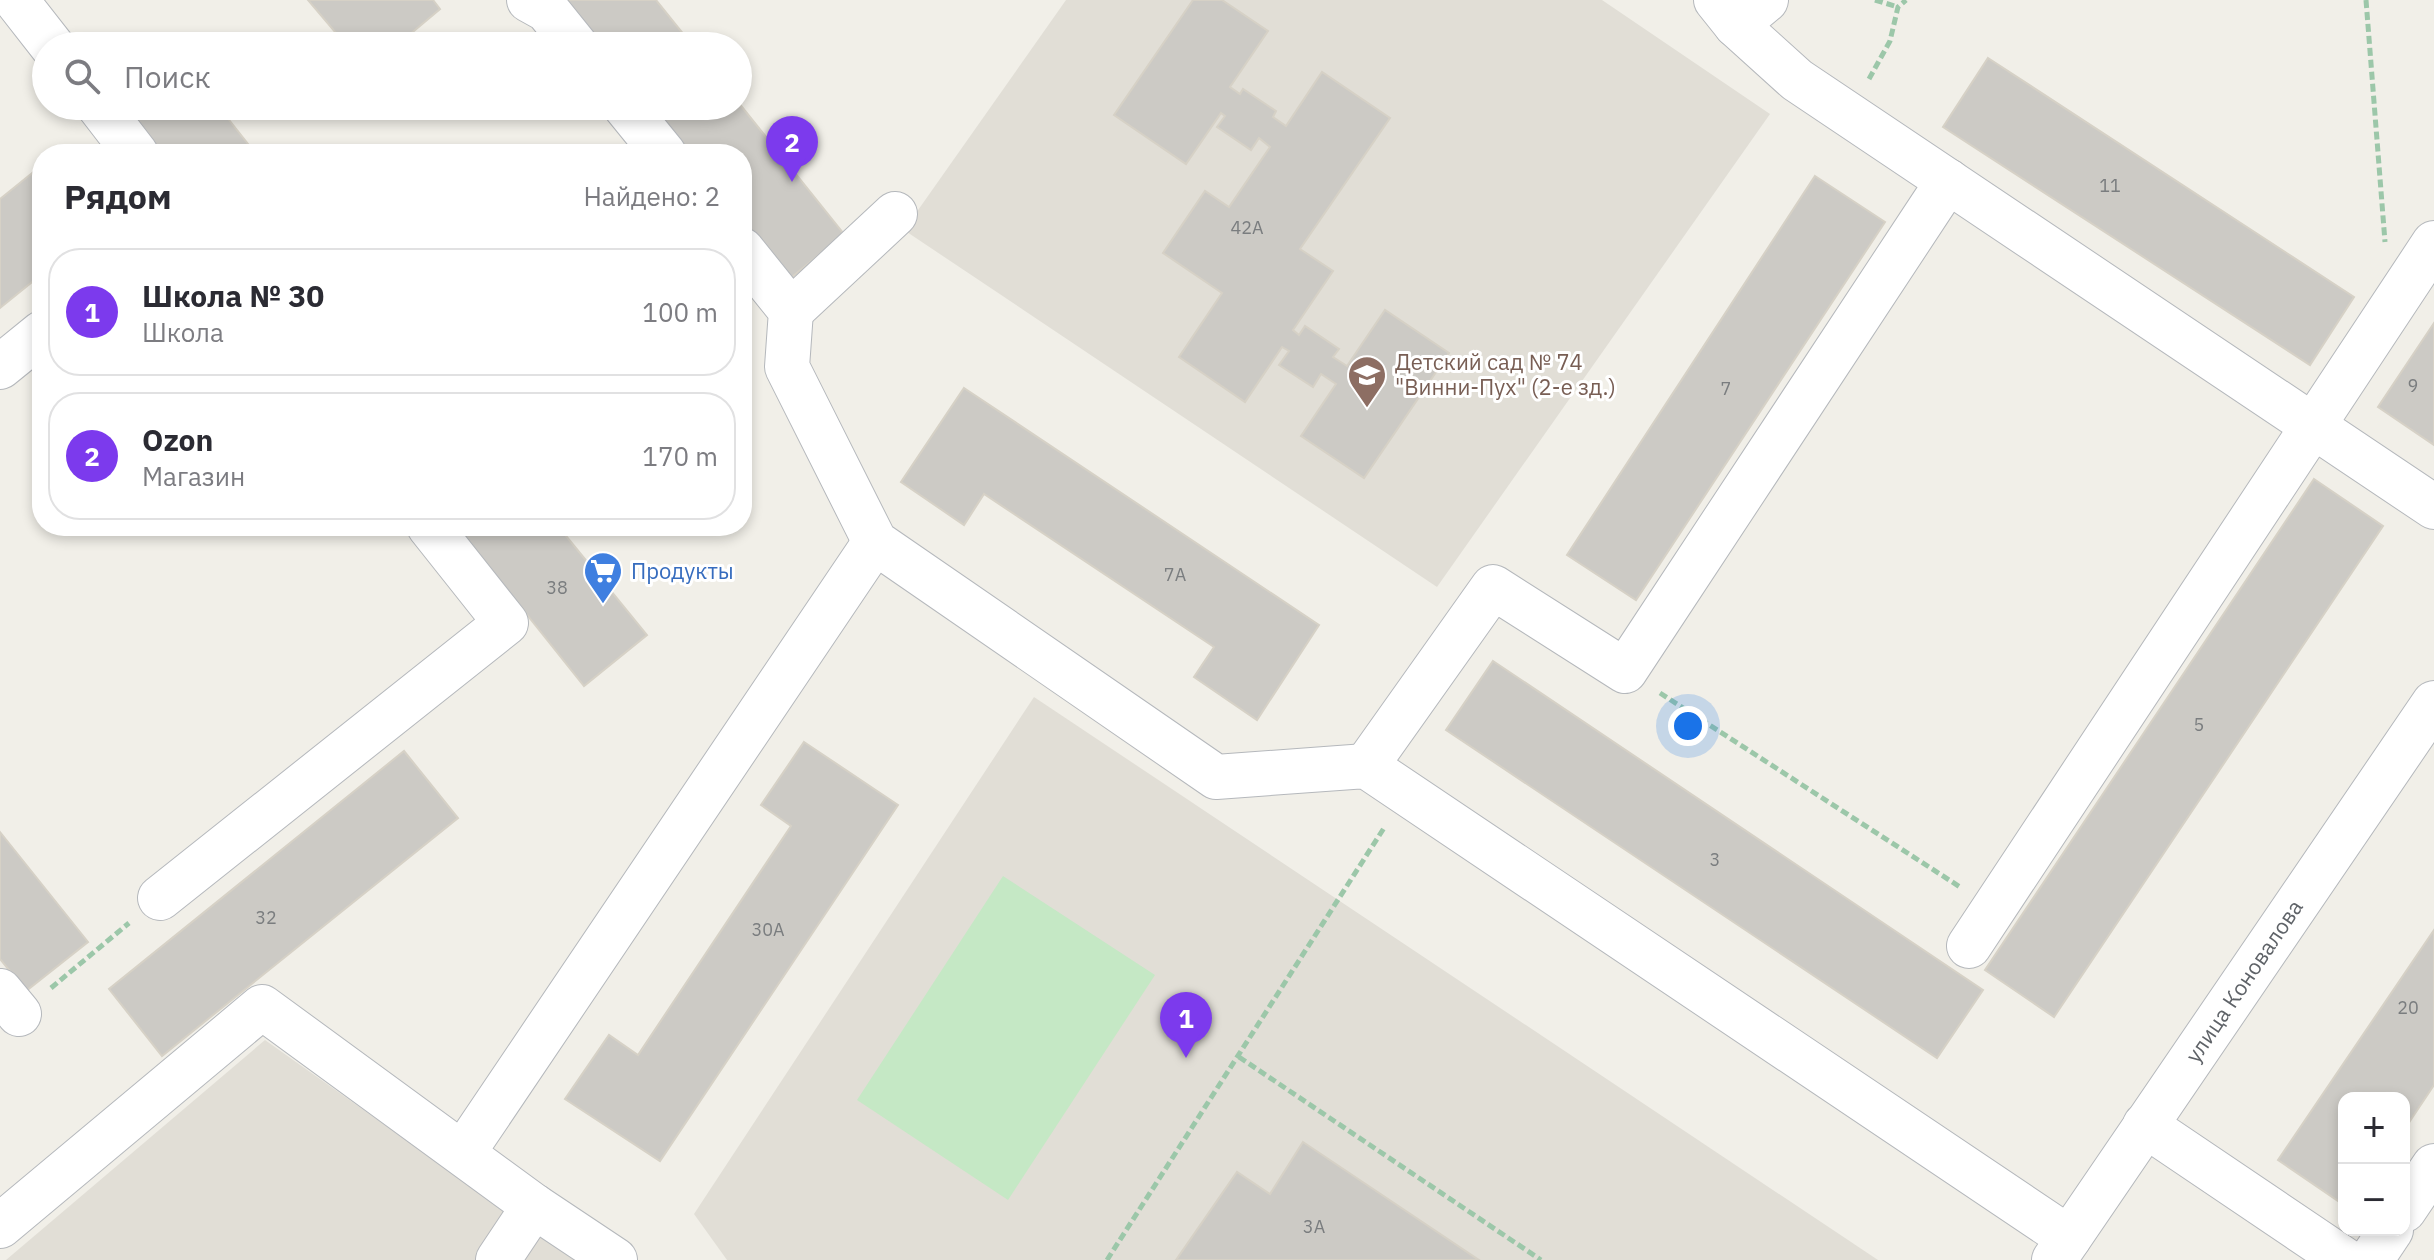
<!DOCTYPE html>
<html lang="ru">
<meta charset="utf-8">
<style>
body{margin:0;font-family:"IBM Plex Sans",sans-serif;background:#f7f7f7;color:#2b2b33}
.controls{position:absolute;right:24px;bottom:24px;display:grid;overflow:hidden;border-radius:16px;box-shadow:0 4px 12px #0003}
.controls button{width:72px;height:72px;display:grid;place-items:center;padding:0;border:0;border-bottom:2px solid #e1e1e2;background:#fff;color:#2b2b33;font:40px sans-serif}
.you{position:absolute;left:1688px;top:726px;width:28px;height:28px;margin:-20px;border:6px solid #fff;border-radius:50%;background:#1a73e8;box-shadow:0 0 0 12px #1a73e833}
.badge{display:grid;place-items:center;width:52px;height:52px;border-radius:50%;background:#7c3aed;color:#fff;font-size:26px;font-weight:700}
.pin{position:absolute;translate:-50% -66px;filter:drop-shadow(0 2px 4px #0008)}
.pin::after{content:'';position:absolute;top:42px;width:28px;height:24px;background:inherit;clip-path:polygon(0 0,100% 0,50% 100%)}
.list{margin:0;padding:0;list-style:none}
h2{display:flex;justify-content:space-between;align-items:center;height:104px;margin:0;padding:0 32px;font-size:34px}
h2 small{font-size:26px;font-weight:400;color:#7c7c81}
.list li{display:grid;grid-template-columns:52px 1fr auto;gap:24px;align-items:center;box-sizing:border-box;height:128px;margin:0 16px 16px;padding:0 16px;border:2px solid #e1e1e2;border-radius:32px}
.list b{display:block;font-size:30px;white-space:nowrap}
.list p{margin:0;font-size:26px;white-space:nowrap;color:#7c7c81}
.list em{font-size:26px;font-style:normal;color:#7c7c81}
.icon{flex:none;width:44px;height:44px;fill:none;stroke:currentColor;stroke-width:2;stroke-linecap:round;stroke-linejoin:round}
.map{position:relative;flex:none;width:2434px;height:1260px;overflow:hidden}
.search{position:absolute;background:#fff;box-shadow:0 4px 12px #0003;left:32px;top:32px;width:720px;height:88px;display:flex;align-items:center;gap:20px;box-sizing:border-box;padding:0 28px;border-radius:44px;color:#7c7c81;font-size:30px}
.panel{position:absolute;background:#fff;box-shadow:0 4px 12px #0003;left:32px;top:144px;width:720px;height:392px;border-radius:32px}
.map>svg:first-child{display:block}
</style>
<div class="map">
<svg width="2434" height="1260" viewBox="0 0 2434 1260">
<rect width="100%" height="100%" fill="#f1efe8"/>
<g fill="#e1ded6">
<polygon points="1066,0 1602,0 1770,114 1437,587 904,230"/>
<polygon points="1034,697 1878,1260 727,1260 694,1214"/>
<polygon points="265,1040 575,1260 6,1260"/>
</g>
<polygon fill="#c5e8c5" points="1003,876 1155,975 1008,1200 857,1100"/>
<g fill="#cccac5" stroke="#d6d1c6" stroke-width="2">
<polygon points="308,0 433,0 440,9 396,46 347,46"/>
<polygon points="558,0 656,0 693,46 595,46"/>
<polygon points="1193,0 1222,0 1268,31 1230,87 1240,94 1243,89 1276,111 1273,117 1286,126 1322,72 1390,118 1300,249 1333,271 1293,330 1299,335 1305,326 1339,349 1333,357 1347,366 1385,310 1449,353 1364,478 1301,436 1336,384 1321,374 1313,387 1279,365 1289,351 1282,347 1245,402 1179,357 1222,293 1163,253 1205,191 1229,207 1270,147 1259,138 1251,150 1217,127 1225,116 1221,113 1186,164 1114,115"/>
<polygon points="1988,58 2354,297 2310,365 1943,127"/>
<polygon points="738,102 844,234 786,282 742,228 742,154 682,154 643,106 738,106"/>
<polygon points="118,106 218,106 256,154 157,154"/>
<polygon points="42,165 42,274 0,308 0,199"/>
<polygon points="1815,176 1885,222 1636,600 1567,555"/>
<polygon points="2434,323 2434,445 2378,407"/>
<polygon points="964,388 1319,625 1257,720 1194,677 1214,647 984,494 964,525 901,482"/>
<polygon points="2314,479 2383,526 2054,1017 1985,970"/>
<polygon points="456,526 558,526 647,635 584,686"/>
<polygon points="1493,661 1983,990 1937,1058 1446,730"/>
<polygon points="804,742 898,805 660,1161 565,1099 609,1035 638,1055 791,826 761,805"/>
<polygon points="404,751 458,818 162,1056 109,989"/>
<polygon points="0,832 88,942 26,991 0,959"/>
<polygon points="2434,930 2434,1085 2404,1130 2404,1098 2344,1098 2344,1205 2278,1160"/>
<polygon points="1303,1142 1479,1260 1176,1260 1237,1172 1270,1194"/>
</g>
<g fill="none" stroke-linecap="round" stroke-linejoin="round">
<g stroke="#b5b8bc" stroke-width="46">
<g id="minor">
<polyline points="16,0 52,46"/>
<polyline points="529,0 547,10 576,46"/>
<polyline points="1716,0 1736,25 1797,80 2434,507"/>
<polyline points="1736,25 1766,0"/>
<polyline points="99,106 136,154"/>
<polyline points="625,106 664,154"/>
<polyline points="742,250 791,311 787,367 875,542 1216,777 1366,766 2069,1238"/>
<polyline points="791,311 895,214"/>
<polyline points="0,367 42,333"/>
<polyline points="1366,766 1493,587 1625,671 1948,181"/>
<polyline points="160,898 506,623 429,526"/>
<polyline points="1969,946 2434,243"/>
<polyline points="0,991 19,1014"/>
<polyline points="2145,1125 2345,1260"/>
<polyline points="463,1153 875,542"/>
<polyline points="2404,1210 2434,1166"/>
<polyline points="0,1226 262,1007 534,1206 615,1260"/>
<polyline points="498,1260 534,1206"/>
<polyline points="2054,1260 2434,703"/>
<polyline points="2371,1260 2391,1230"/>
</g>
</g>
<g stroke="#9cc7a9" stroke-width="5" stroke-dasharray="8 4" stroke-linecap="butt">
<polyline points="1875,0 1898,7"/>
<polyline points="2366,0 2385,242"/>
<polyline points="1869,79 1890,41 1898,7 1906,0"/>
<polyline points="1660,693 1960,887"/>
<polyline points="51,988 129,923"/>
<polyline points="1239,1057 1541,1260"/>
<polyline points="1107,1260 1384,828"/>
</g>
<use href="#minor" stroke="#fff" stroke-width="44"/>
</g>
<defs>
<g id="school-pin" transform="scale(2)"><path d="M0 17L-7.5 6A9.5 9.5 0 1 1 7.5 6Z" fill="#8d6e63" stroke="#fff"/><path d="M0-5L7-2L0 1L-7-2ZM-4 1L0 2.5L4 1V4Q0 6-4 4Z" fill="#fff"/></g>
<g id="supermarket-pin" transform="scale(2)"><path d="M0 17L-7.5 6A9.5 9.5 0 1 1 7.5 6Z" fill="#3f7fe0" stroke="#fff"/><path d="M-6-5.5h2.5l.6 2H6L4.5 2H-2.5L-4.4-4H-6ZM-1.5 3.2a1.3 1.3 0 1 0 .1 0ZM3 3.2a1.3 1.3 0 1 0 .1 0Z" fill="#fff"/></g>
</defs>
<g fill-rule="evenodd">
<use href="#school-pin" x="1367" y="375"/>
<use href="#supermarket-pin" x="603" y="571"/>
</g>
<g text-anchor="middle" stroke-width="6" stroke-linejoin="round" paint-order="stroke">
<g font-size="18" fill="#7a7d7f">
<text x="2110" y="192">11</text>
<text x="1247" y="234">42А</text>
<text x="2413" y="392">9</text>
<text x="1726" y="395">7</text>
<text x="1175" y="581">7А</text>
<text x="557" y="594">38</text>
<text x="2199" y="731">5</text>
<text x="1715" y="866">3</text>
<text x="266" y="924">32</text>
<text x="768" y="936">30А</text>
<text x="2408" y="1014">20</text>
<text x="1314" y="1233">3А</text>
</g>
<g font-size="22" fill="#785e54" stroke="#fff" text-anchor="start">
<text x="1395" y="370">Детский сад № 74<tspan x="1395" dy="25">"Винни-Пух" (2-е зд.)</tspan></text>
</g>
<g font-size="22" fill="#366cbe" stroke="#fff" text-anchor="start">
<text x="631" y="579">Продукты</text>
</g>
<g font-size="22" fill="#5f6368" stroke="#fff">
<text transform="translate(2244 981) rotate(-56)" y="8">улица Коновалова</text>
</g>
</g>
</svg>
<div class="controls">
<button>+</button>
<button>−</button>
</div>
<div class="you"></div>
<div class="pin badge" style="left:1186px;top:1058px">1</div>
<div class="pin badge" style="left:792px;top:182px">2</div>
<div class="search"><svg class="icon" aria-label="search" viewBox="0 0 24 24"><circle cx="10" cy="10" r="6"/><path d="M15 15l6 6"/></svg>Поиск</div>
<section class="panel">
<h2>Рядом<small>Найдено: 2</small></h2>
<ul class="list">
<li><span class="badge">1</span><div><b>Школа № 30</b><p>Школа</p></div><em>100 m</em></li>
<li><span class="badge">2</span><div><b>Ozon</b><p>Магазин</p></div><em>170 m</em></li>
</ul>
</section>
</div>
